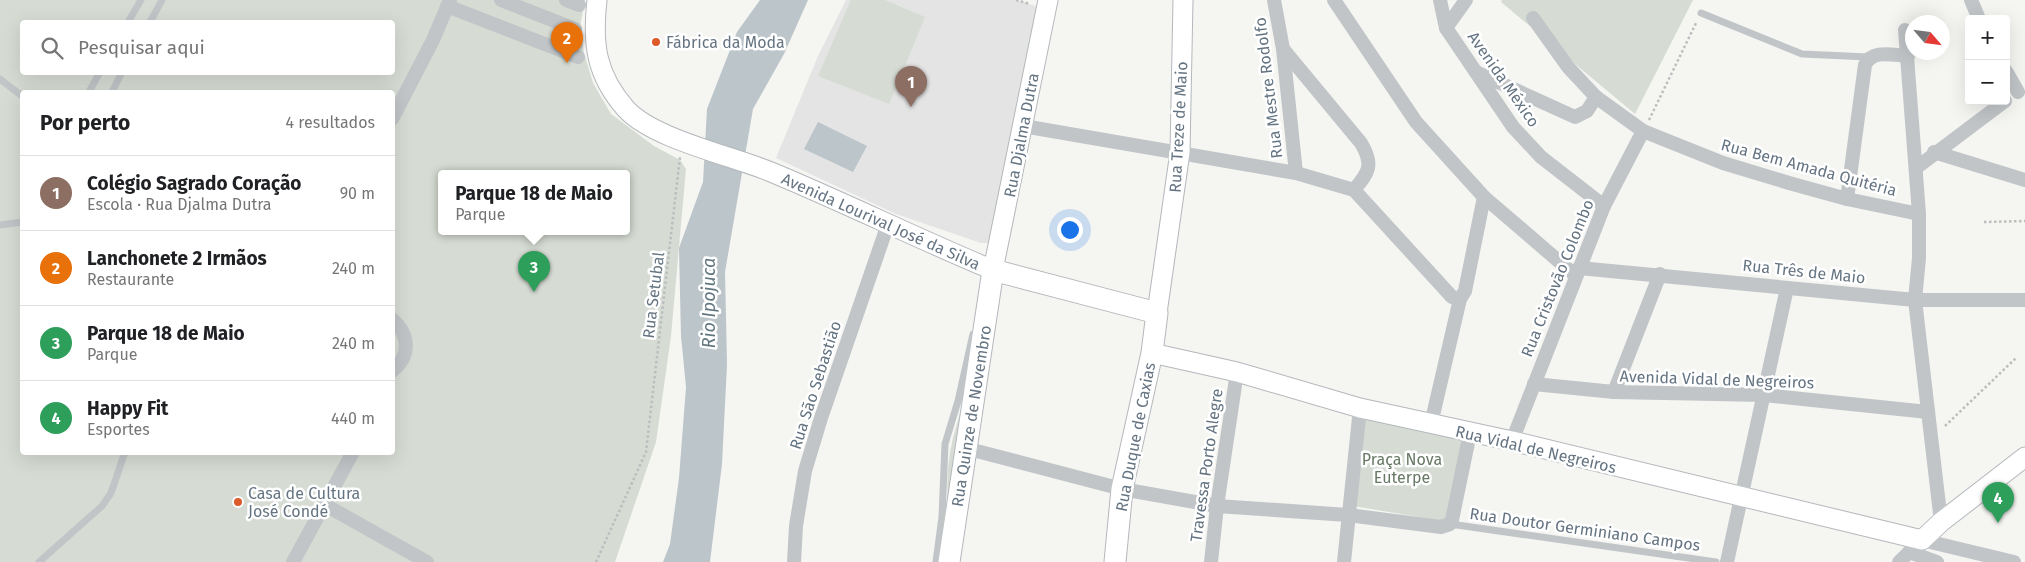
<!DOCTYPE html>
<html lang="pt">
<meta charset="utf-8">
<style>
body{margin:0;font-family:"Fira Sans",sans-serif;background:#f6f6f6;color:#202124}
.controls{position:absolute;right:15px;top:15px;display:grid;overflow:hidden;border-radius:5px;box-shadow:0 5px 20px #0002}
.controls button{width:45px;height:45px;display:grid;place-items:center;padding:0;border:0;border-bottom:1px solid #e0e0e0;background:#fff;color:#202124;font:25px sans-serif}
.compass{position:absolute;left:1905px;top:15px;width:45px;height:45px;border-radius:50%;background:#fff;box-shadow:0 5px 20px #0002;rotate:118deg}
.you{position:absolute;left:1069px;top:229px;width:18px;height:18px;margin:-12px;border:4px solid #fff;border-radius:50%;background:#1a73e8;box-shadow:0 0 0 8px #1a73e833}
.badge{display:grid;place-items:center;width:32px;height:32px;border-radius:50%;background:#dd5a2a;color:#fff;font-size:16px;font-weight:700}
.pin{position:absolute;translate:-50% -41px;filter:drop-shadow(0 1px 2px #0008)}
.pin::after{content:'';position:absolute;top:26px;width:18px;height:15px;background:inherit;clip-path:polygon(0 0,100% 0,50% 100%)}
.popup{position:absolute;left:438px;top:170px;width:192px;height:65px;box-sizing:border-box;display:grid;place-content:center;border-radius:5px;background:#fff;filter:drop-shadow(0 1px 4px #0005);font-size:16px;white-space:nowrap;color:#757577}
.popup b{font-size:19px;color:#202124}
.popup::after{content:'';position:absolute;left:50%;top:100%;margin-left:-10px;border:10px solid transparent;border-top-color:#fff}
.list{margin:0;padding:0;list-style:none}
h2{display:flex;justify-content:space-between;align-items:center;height:65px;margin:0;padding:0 20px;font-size:21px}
h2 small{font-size:16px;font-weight:400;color:#757577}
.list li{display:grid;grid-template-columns:32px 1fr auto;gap:15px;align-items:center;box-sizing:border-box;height:75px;padding:0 20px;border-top:1px solid #e0e0e0}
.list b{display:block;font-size:19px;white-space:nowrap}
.list p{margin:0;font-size:16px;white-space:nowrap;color:#757577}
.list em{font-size:16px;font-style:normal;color:#757577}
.icon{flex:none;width:28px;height:28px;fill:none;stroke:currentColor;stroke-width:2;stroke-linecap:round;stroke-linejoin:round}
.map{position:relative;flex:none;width:2025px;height:562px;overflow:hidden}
.search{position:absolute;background:#fff;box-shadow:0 5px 20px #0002;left:20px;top:20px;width:375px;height:55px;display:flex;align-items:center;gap:12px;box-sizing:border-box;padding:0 18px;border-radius:5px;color:#757577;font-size:19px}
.panel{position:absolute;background:#fff;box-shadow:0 5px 20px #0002;left:20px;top:90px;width:375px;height:365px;border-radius:5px}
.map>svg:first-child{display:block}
</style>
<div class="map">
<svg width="2025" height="562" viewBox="0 0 2025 562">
<rect width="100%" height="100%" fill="#f5f5f2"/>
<polygon fill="#e3e4e3" points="846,0 1018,0 1043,9 990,243 981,243 896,214 776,158 818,56"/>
<g fill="#d6dcd3" fill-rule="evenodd">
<path d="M0,0H585L580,27L584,53L593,83L611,114L654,146L680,160L686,169L671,336L656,442L615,562H0ZM22,22H392V72H22ZM22,92H392V452H22ZM442,173H626V231H442Z"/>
<polygon points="851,0 885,0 925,17 889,104 818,76"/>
<polygon points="1502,0 1693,0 1635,114 1501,2"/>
<path d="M967,398L949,514C944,472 950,436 967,398Z"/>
<polygon points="1363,413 1464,436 1449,522 1353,506"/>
</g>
<g fill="#bcc5ca">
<polygon points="760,0 808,0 784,54 753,109 725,272 727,364 722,464 710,562 663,562 670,544 679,478 686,387 681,336 679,248 703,182 707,109 737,32"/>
<polygon points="818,122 867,146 853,172 804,149"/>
</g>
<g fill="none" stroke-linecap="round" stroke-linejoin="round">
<g stroke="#b3b8bc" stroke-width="21">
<g id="secondary">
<path d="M597,0C592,44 596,75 626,109C653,139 733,156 771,172C846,203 918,239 993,270L1048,0"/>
<polyline points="1157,313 1180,152 1183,0"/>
<polyline points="1152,353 1237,372 1360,408 1512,441 1922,540 1941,522 2025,457"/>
</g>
</g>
<g stroke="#b4b8bc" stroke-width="23">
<polyline id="primary" points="949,562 993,270 1157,313 1152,353 1122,489 1115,562"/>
</g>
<g stroke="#bbbdbf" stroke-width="2.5" stroke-dasharray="2.5 2.5" stroke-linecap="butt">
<polyline points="1016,0 1030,4"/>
<polyline points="1649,120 1697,21"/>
<polyline points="1984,222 2025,221"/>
<polyline points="1945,426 2016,358"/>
<polyline points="596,562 646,452 680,157"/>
</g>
<g stroke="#c1c5c8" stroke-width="7">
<polyline points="1701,13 1802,54 1868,57"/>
<polyline points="128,22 141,0"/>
<polyline points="150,22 162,0"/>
<polyline points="0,79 22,96"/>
<polyline points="89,92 100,72"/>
<polyline points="112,92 122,72"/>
<polyline points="0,225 22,222"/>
<polyline points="1450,524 1716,562"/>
<polyline points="39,562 102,506 111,493 125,452"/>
<polyline points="936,562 942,517 945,444 958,401 973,334"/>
</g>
<g stroke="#c1c5c8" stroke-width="14">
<polyline points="501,0 575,29"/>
<polyline points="566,0 579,5"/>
<polyline points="1274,0 1283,49 1296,173"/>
<polyline points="1334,0 1416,122 1484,197 1576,276"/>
<polyline points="1440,0 1446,28 1513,127 1541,157 1604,206"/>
<polyline points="1971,0 1979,19"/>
<polyline points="447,6 578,57"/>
<polyline points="1533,18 1568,67 1596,97 1643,131 1723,163 1789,183 1847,199 1919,214"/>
<polyline points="1446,28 1466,0"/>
<polyline points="1905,30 1919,214 1919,258 1915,300 1941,522"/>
<path d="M1283,49L1361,143C1374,165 1369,172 1354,190"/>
<polyline points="2006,71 2018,92"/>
<polyline points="1476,72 1575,117 1587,111 1596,97"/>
<polyline points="392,119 433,40 450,0"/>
<polyline points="1023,126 1296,173 1354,190 1452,297 1460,299"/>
<polyline points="1934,152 2025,180"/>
<polyline points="1916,168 2005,101"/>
<path d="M1847,199L1865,65C1872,49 1892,55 1908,56"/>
<polyline points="1579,268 1915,300 2025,300"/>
<path d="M392,319C410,335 411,356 392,371"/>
<polyline points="1534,384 1614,392 1764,395 1928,412"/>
<polyline points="1614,392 1660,274"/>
<polyline points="1431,424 1460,299 1465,291 1484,197"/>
<polyline points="1512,441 1604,206 1643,131"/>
<polyline points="965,448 1122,489 1217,506 1348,515 1441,527 1450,524 1452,520 1470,433"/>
<polyline points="325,505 427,562"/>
<polyline points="1909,552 1937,562"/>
<polyline points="293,562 353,452"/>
<polyline points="794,562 796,526 805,471 821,418 888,224"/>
<polyline points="1211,562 1217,506 1237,372"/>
<polyline points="1344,562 1360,408"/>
<polyline points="1727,562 1787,288"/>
<polyline points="1899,562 1922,540 2014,562"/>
</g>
<use href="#secondary" stroke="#fff" stroke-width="19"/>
<use href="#primary" stroke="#fff" stroke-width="21"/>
</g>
<g fill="#dd5a2a" stroke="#fff" stroke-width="2">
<circle cx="656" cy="42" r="5"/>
<circle cx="238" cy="502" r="5"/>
</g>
<g text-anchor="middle" stroke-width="5" stroke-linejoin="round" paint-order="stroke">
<g font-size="16" fill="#657482" stroke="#fff" text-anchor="start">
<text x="666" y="48">Fábrica da Moda</text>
<text x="248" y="499">Casa de Cultura<tspan x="248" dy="18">José Condé</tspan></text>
</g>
<g font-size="16" fill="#657482" stroke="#fff">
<text transform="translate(1504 79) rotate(55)" y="6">Avenida México</text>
<text transform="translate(1268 88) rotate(-97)" y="6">Rua Mestre Rodolfo</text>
<text transform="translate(1178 127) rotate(-87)" y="6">Rua Treze de Maio</text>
<text transform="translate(1021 135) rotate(-79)" y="6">Rua Djalma Dutra</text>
<text transform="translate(1809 167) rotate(15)" y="6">Rua Bem Amada Quitéria</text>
<text transform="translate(881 221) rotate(24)" y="6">Avenida Lourival José da Silva</text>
<text transform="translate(1804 271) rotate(6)" y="6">Rua Três de Maio</text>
<text transform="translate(1557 278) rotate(-68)" y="6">Rua Cristovão Colombo</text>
<text transform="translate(653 295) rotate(-83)" y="6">Rua Setubal</text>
<text transform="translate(1717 379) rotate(2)" y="6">Avenida Vidal de Negreiros</text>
<text transform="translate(815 385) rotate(-72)" y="6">Rua São Sebastião</text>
<text transform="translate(971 416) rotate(-81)" y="6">Rua Quinze de Novembro</text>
<text transform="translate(1135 437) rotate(-79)" y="6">Rua Duque de Caxias</text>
<text transform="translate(1536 449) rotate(13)" y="6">Rua Vidal de Negreiros</text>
<text transform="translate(1206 465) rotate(-82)" y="6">Travessa Porto Alegre</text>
<text transform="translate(1585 529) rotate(8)" y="6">Rua Doutor Germiniano Campos</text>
</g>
<g font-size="16" fill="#677964" stroke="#fff">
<text x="1402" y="465">Praça Nova<tspan x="1402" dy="18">Euterpe</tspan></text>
</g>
<g font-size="18" font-style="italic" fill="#61767f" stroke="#fff">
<text transform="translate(709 303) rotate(-90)" y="6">Rio Ipojuca</text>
</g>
</g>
</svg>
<div class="controls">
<button>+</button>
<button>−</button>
</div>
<svg class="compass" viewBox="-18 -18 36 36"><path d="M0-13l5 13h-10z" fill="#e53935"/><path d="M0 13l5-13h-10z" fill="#757577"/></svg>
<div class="you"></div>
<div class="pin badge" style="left:911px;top:107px;background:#8d6e63">1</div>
<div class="pin badge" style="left:567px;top:63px;background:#e8710a">2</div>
<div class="pin badge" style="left:534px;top:292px;background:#2e9e5b">3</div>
<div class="popup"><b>Parque 18 de Maio</b>Parque</div>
<div class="pin badge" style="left:1998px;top:523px;background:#2e9e5b">4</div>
<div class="search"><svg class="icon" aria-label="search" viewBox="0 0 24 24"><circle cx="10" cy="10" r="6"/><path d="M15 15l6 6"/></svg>Pesquisar aqui</div>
<section class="panel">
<h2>Por perto<small>4 resultados</small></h2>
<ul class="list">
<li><span class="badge" style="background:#8d6e63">1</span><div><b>Colégio Sagrado Coração</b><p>Escola · Rua Djalma Dutra</p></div><em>90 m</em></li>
<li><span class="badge" style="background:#e8710a">2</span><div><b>Lanchonete 2 Irmãos</b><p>Restaurante</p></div><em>240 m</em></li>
<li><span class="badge" style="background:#2e9e5b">3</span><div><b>Parque 18 de Maio</b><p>Parque</p></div><em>240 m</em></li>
<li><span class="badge" style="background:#2e9e5b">4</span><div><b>Happy Fit</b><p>Esportes</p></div><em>440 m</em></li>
</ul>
</section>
</div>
